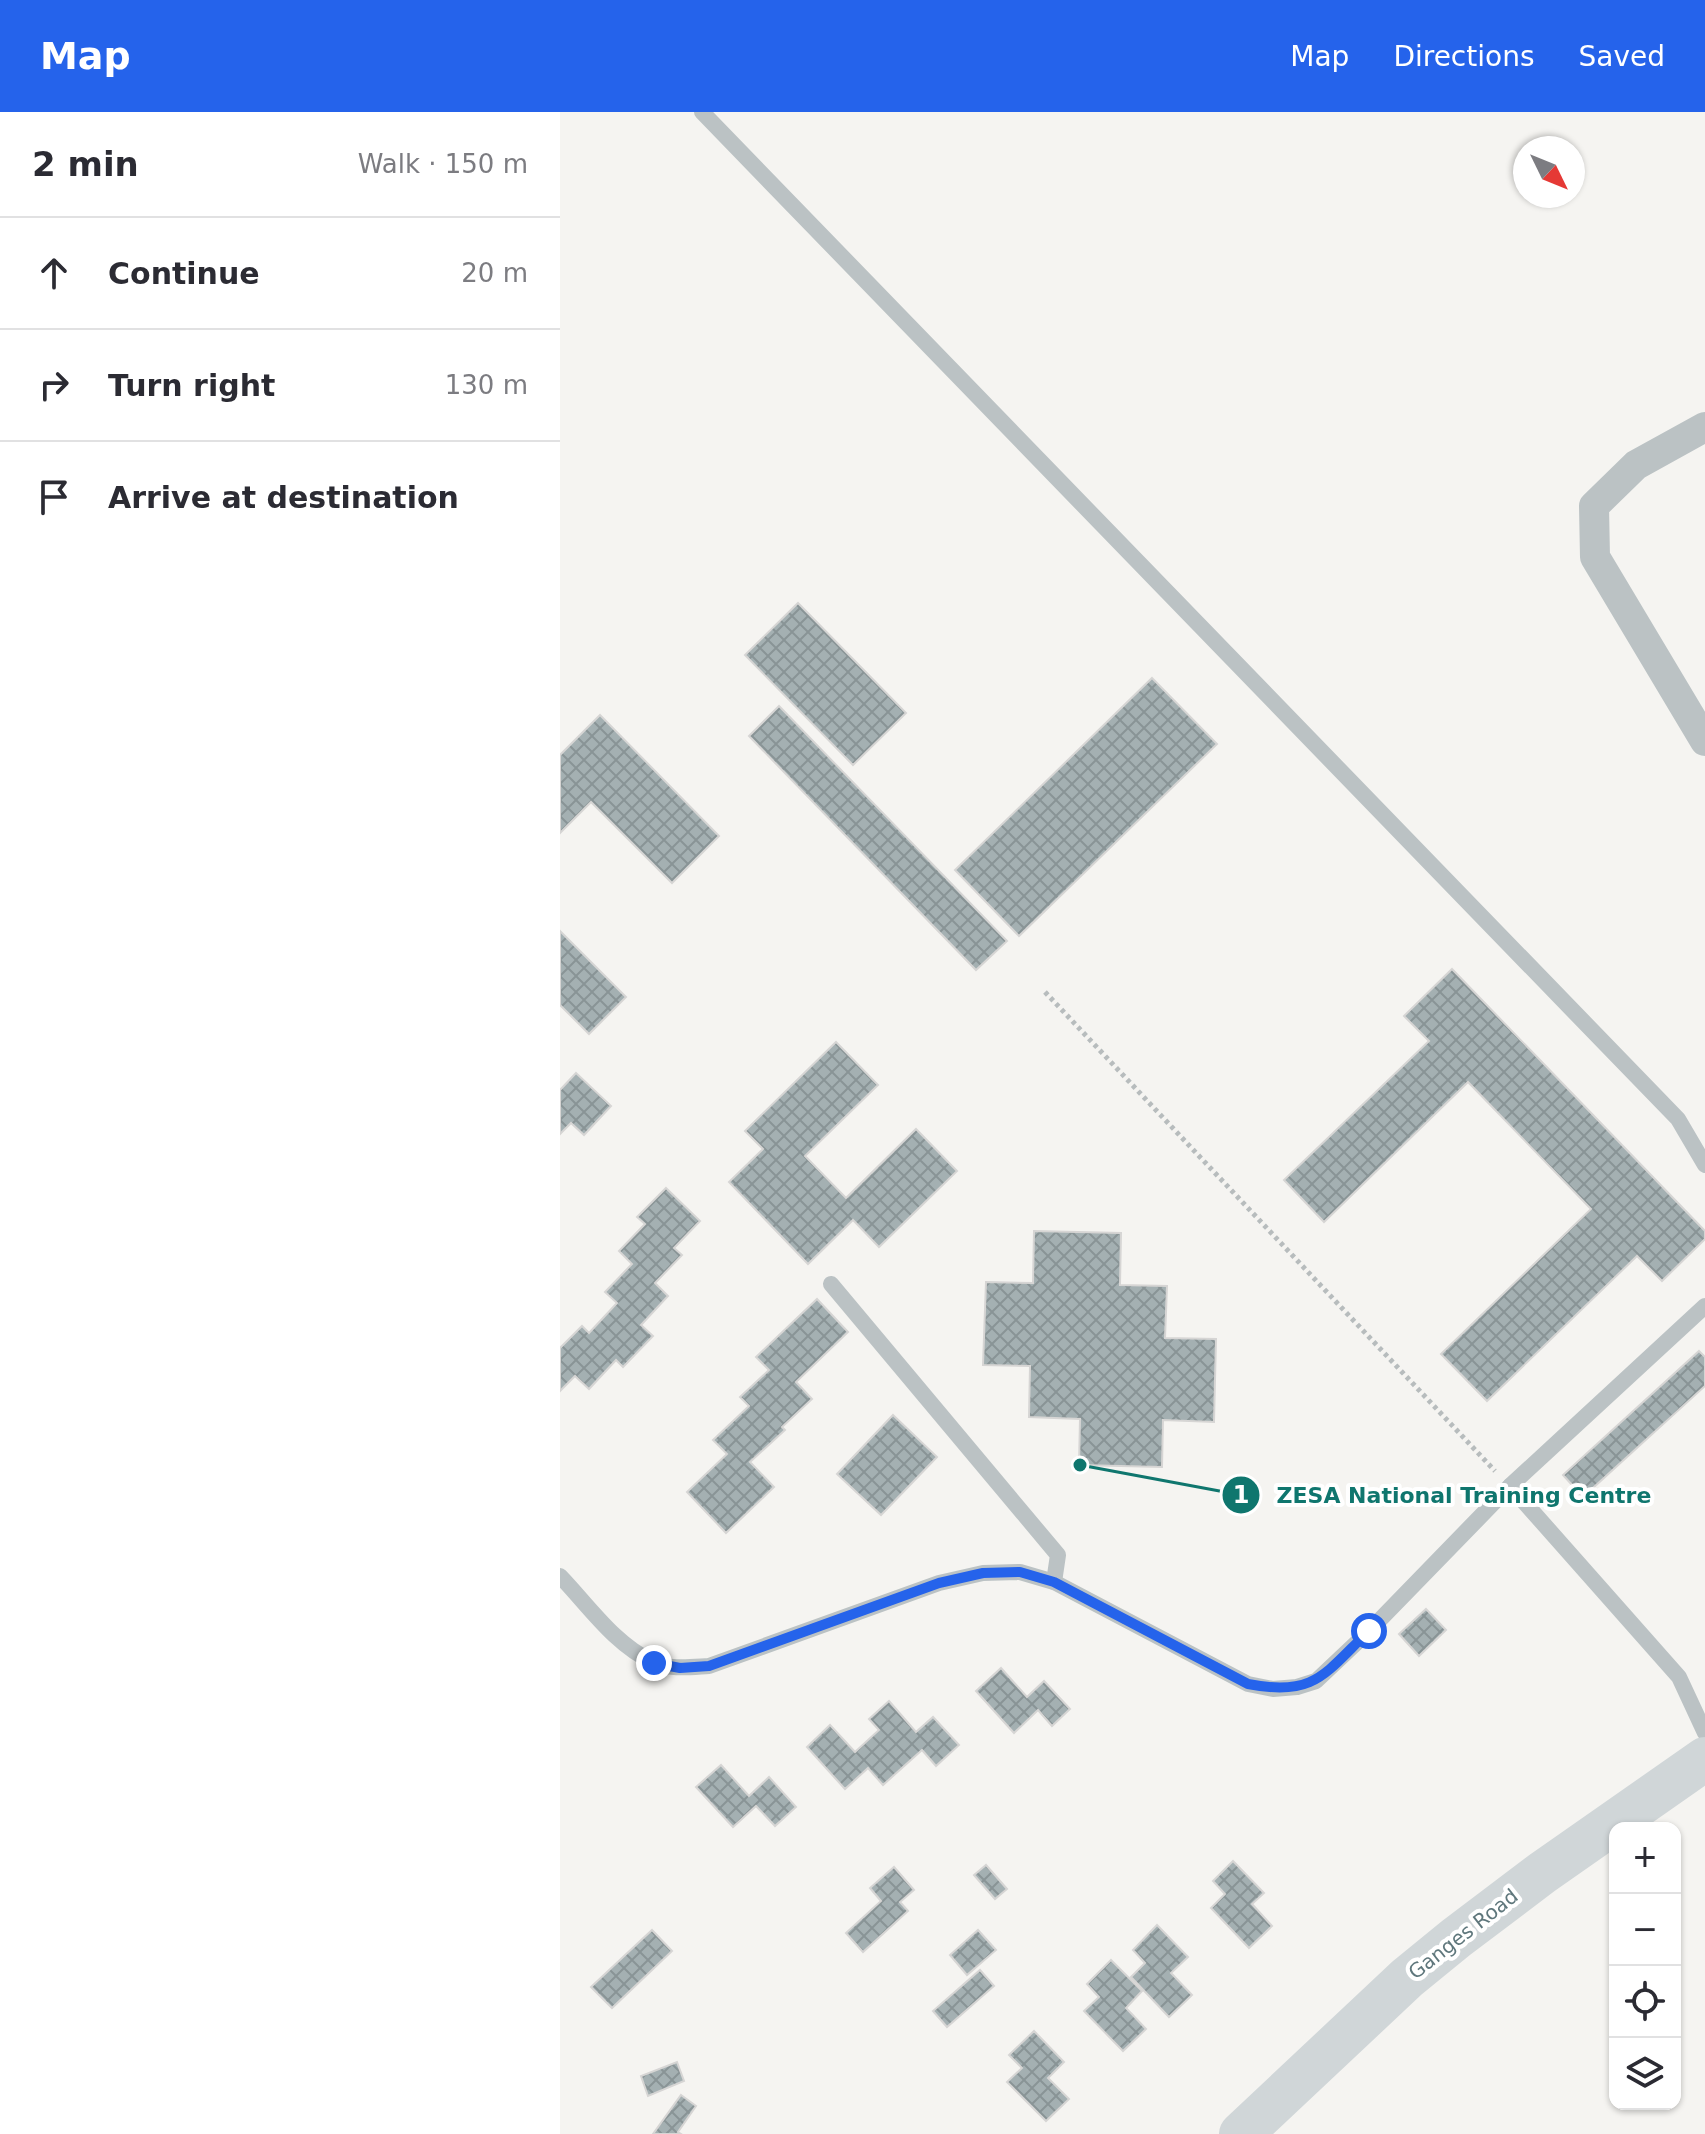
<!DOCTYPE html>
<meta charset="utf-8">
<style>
body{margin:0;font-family:"DejaVu Sans",sans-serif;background:#f7f7f7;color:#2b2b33}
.controls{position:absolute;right:24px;bottom:24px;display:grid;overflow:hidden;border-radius:16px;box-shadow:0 2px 6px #0004}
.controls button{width:72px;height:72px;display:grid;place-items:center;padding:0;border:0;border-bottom:2px solid #e1e1e2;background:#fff;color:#2b2b33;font:40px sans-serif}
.compass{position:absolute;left:953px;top:24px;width:72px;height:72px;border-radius:50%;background:#fff;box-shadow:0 2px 6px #0004;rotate:133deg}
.stop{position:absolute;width:24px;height:24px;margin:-18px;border:6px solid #2563eb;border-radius:50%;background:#fff}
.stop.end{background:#2563eb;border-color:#fff;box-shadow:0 2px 8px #0008}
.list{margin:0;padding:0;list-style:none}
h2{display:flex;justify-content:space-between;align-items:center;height:104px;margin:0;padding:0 32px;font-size:34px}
h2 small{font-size:26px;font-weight:400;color:#7c7c81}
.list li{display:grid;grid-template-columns:52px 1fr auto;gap:24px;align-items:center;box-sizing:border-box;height:112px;padding:0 32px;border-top:2px solid #e1e1e2}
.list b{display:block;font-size:30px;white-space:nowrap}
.list em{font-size:26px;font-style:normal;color:#7c7c81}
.icon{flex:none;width:44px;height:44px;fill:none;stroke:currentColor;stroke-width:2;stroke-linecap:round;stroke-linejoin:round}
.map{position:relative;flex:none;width:1145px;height:2022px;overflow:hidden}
header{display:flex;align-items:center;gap:48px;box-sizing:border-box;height:112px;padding:0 40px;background:#2563eb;color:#fff}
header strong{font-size:38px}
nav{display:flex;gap:44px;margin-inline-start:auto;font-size:28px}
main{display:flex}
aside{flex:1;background:#fff}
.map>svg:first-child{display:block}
</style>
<header>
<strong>Map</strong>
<nav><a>Map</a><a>Directions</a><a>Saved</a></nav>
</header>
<main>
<aside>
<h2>2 min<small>Walk · 150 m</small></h2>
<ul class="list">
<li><svg class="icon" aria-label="ahead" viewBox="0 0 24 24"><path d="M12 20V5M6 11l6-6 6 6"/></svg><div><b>Continue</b></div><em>20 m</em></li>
<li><svg class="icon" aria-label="right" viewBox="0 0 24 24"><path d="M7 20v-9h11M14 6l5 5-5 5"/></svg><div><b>Turn right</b></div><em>130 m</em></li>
<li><svg class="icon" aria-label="arrive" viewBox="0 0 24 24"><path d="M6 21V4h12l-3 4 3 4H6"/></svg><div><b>Arrive at destination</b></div></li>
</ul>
</aside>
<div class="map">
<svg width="1145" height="2022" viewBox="0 0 1145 2022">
<defs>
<pattern id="building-cross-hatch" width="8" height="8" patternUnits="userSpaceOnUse" patternTransform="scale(2)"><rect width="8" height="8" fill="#a4b0b2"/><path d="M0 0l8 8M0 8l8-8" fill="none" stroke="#899496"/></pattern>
</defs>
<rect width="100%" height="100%" fill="#f5f4f1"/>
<g fill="url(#building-cross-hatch)" stroke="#d6d5d4" stroke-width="2">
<polygon points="238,491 346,601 293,653 185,543"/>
<polygon points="592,566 657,632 459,824 395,758"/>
<polygon points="219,594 447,829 416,858 189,624"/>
<polygon points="40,603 159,724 112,771 31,690 0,721 0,643"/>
<polygon points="0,819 66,885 29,922 0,893"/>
<polygon points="892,857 1145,1119 1145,1127 1102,1169 1077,1144 927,1289 881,1242 1031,1097 908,970 764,1110 724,1068 869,929 844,904"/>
<polygon points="276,930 318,973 245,1044 286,1086 356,1017 397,1059 319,1135 293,1108 248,1152 169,1070 203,1037 185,1019"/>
<polygon points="16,961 51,994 24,1023 11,1011 0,1022 0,978"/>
<polygon points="106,1076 140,1109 114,1136 122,1143 95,1171 108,1184 81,1213 93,1224 63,1255 56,1248 29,1277 15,1264 0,1279 0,1236 22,1214 29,1221 57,1191 45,1180 72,1152 59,1139 85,1112 77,1105"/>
<polygon points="474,1119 561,1121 560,1173 607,1174 605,1226 656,1227 654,1310 603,1308 602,1355 519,1353 520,1307 469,1305 470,1254 423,1253 426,1170 473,1171"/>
<polygon points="257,1187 288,1220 236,1270 252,1287 222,1315 225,1318 190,1350 214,1375 166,1421 127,1380 167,1342 153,1328 189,1294 180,1285 209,1258 196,1245"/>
<polygon points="1139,1239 1145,1245 1145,1274 1023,1385 1003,1363"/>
<polygon points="333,1303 377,1345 321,1403 277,1362"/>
<polygon points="866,1497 886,1518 859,1544 839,1522"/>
<polygon points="441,1556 467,1585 484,1569 510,1597 492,1614 478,1598 454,1621 416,1579"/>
<polygon points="329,1589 356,1620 373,1605 399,1633 376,1654 362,1638 323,1673 308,1656 285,1677 247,1635 270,1613 295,1640 319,1618 309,1607"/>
<polygon points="161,1653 189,1684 209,1665 236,1695 215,1714 196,1694 173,1715 136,1675"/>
<polygon points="673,1749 704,1781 692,1792 712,1814 689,1836 651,1796 665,1782 653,1769"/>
<polygon points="426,1753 447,1777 435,1787 414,1763"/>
<polygon points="334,1755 354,1778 340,1790 348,1799 303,1840 286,1821 321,1789 310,1776"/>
<polygon points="597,1813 628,1845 611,1861 632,1883 609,1905 571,1865 585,1851 573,1838"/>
<polygon points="92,1818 112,1839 52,1896 31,1875"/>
<polygon points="418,1818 436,1838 407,1863 390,1843"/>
<polygon points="551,1848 582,1879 566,1896 586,1917 563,1939 524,1899 539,1885 527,1872"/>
<polygon points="420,1858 434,1874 387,1915 373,1899"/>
<polygon points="474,1919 504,1950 488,1966 509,1987 486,2009 447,1970 462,1956 449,1943"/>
<polygon points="117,1950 124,1969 88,1984 81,1964"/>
<polygon points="121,1983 136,1994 118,2020 121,2022 93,2022"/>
</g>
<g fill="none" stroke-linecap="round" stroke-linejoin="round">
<polyline stroke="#b7bcbd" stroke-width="5" stroke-dasharray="4 4" stroke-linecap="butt" points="485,880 935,1359"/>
<g stroke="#bbc2c4" stroke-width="16">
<polyline points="142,0 1118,1007 1145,1053"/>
<polyline points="271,1172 498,1443 494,1470"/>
<polyline points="950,1374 1119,1565 1145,1621"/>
<path d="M0,1464C28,1493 55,1533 93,1550C110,1558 131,1555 149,1554L379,1471L423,1461L460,1460L494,1470L688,1572L713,1577L737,1575L756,1569L809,1519L950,1374L1145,1194"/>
</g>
<polyline stroke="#bbc2c4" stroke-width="30" points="1145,315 1076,353 1034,394 1035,445 1145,629"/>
<polyline stroke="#d0d6d8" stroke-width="44" points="681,2022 847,1866 896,1826 982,1761 1145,1647"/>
</g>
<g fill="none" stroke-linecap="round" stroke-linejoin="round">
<path stroke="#2563eb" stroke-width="10" d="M94,1551L120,1556L149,1554L379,1471L423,1461L460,1460L494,1470L688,1572C755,1585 764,1562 809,1519"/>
</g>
<g text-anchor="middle" stroke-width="8" stroke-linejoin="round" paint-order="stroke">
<g font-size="20" fill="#5f777c" stroke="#fff">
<text transform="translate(903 1822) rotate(-38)" y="7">Ganges Road</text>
</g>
</g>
<path fill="none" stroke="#0f766e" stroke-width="3" d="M520 1353L681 1383"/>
<g fill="#0f766e" stroke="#fff" stroke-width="3">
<circle cx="520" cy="1353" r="8"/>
<circle cx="681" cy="1383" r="20"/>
</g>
<g font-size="24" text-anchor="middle" font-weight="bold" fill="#fff">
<text x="681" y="1391">1</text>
</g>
<g font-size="22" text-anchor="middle" font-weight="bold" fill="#0f766e" stroke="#fff" stroke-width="8" stroke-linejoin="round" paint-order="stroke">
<text x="904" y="1391">ZESA National Training Centre</text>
</g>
</svg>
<div class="controls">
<button>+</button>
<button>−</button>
<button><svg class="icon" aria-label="locate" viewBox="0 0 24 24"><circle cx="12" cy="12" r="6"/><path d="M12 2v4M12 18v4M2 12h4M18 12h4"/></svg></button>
<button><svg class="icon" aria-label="layers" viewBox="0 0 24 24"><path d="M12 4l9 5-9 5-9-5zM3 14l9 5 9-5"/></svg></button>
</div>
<svg class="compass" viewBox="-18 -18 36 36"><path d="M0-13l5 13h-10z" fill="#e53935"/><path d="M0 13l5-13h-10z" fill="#7c7c81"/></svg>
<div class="stop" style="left:809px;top:1519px"></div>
<div class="stop end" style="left:94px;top:1551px"></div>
</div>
</main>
